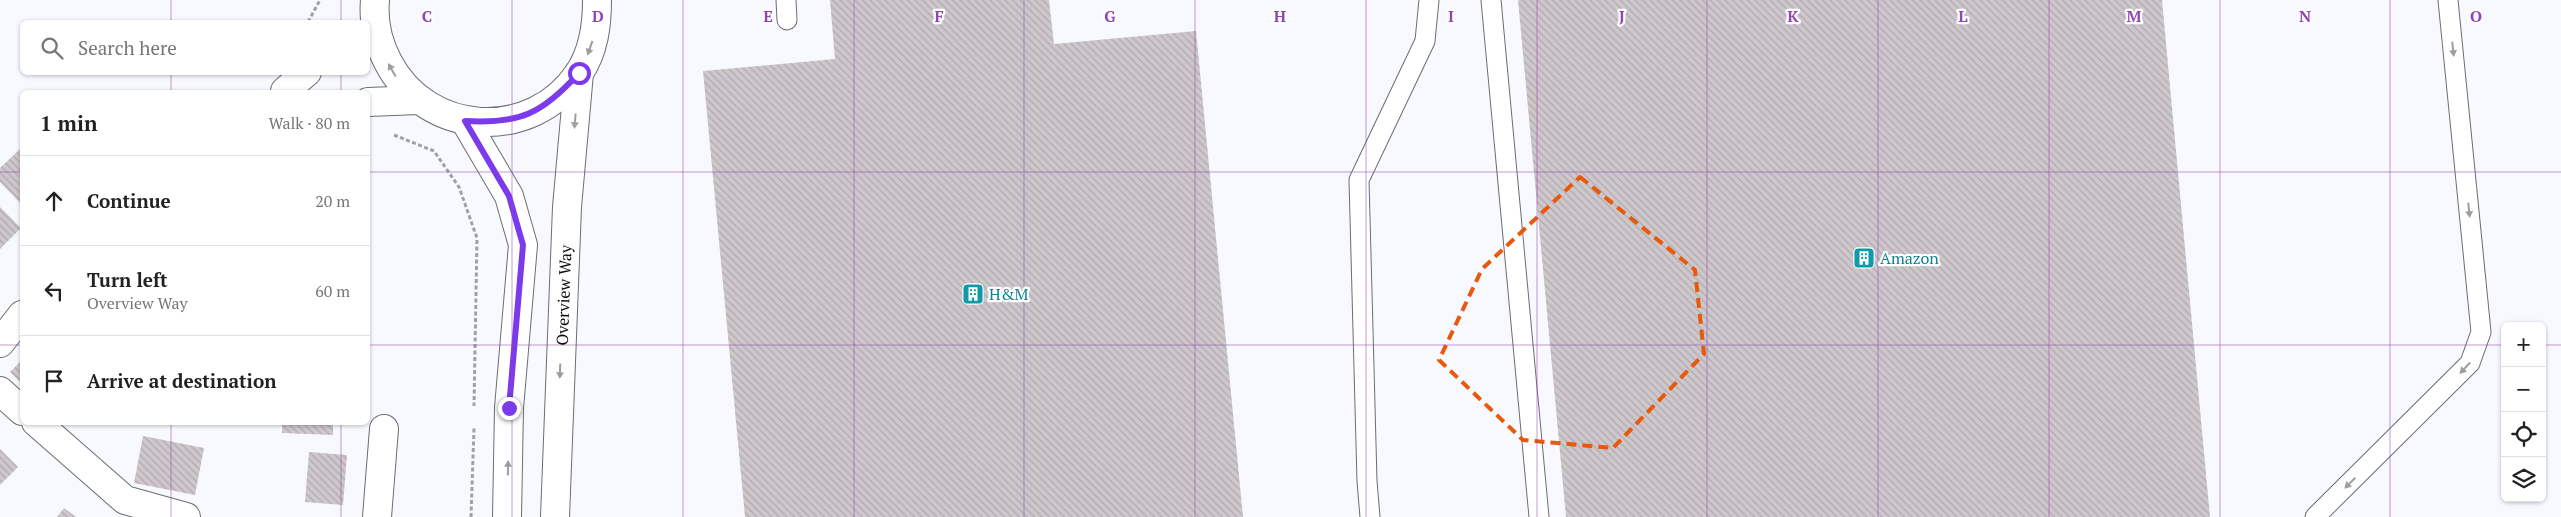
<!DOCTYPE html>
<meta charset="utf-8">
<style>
body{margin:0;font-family:"PT Serif",serif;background:#f2f2f2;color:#222}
.controls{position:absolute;right:15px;bottom:15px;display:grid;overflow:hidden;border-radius:8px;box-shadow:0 1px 4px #0004}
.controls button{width:45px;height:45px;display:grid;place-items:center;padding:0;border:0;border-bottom:1px solid #e0e0e0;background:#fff;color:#222;font:25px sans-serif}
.stop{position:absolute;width:15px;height:15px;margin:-11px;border:4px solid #7c3aed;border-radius:50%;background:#fff}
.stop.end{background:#7c3aed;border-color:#fff;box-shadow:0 1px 5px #0008}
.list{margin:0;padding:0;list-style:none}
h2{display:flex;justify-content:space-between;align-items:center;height:65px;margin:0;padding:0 20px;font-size:21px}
h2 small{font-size:16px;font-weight:400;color:#767676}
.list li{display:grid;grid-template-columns:32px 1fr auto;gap:15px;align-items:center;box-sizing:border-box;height:90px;padding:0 20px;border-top:1px solid #e0e0e0}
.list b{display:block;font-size:19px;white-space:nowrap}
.list p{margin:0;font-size:16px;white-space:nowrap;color:#767676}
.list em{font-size:16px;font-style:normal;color:#767676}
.icon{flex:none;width:28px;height:28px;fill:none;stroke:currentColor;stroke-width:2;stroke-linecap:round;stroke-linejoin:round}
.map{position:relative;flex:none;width:2561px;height:517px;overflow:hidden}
.search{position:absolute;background:#fff;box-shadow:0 1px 4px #0004;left:20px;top:20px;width:350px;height:55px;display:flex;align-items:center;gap:12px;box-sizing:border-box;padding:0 18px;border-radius:8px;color:#767676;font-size:19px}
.panel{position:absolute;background:#fff;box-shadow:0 1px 4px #0004;left:20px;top:90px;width:350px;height:335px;border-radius:8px}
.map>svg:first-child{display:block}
</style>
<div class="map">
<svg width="2561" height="517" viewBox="0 0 2561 517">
<defs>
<pattern id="building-back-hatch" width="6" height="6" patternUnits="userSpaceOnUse" patternTransform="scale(1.25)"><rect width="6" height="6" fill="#cec7cc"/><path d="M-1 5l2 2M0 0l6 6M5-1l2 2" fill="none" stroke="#b0aaae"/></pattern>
</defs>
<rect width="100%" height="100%" fill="#f8f9fe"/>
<g fill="url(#building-back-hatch)">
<polygon points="830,0 1049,0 1054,44 1196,31 1243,517 745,517 703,71 835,59"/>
<polygon points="1518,0 2162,0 2210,517 1566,517"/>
<polygon points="22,147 22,205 0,182 0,168"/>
<polygon points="0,207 21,228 0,249"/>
<polygon points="22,360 22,384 10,372"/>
<polygon points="282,422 333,422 333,435 282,433"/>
<polygon points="143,436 204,448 195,495 134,483"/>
<polygon points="0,449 18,467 0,485"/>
<polygon points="309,452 347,455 343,505 305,502"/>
<polygon points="64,508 76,517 57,517"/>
</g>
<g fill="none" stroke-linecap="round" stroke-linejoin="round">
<g stroke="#6b6d74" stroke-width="21">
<g id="service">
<polyline points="786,0 787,20"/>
<polyline points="1491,0 1539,517"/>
<polyline points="1370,517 1367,481 1359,180 1425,41 1429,0"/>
<polyline points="2315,517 2470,363 2481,332 2448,0"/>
</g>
</g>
<g stroke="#6b6d74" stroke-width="30">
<g id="minor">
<path d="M375,0C373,22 378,43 388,62C427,137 532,143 579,73C594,51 597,25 597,0"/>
<polyline points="285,91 307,72"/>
<polyline points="368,102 419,100"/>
<polyline points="465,121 509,196 523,245 509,408 507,517"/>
<polyline points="0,343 22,315"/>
<polyline points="0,391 22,411"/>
<polyline points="36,422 125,500 186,517"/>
<polyline points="377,517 384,429"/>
<path id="s1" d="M555,517L567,207L579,73"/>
</g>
</g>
<g stroke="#a0a0a5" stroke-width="3" stroke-dasharray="4 2.5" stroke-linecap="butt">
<polyline points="308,22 320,0"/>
<polyline points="394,135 434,151 459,187 477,238 474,406"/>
<polyline points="471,517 474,428"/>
</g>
<use href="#service" stroke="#fff" stroke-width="19"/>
<use href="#minor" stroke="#fff" stroke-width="28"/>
</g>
<defs><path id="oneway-solid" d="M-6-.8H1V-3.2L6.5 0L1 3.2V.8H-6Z" transform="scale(1.25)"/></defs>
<g fill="#9e9e9f">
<use href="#oneway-solid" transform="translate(590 48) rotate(109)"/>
<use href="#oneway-solid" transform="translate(2453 49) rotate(84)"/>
<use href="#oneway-solid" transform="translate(392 70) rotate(-119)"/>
<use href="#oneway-solid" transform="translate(575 121) rotate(95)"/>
<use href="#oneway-solid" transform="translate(2469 210) rotate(84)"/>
<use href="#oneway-solid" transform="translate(2465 368) rotate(133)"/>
<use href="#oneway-solid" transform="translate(560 371) rotate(92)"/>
<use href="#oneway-solid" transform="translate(508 468) rotate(-89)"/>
<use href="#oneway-solid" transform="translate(2350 483) rotate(135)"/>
</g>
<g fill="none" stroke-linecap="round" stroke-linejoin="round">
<path stroke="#7c3aed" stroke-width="6" d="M509,408L523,245L509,196L465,121C520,124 542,114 579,73"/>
</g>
<path fill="none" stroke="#e8590c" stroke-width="4" stroke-dasharray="10 6" stroke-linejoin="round" d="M1580,177L1695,270L1704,354L1613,448L1523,440L1439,360L1482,269Z"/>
<path fill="none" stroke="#9245b5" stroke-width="1" stroke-opacity="0.55" d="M171,0V22M341,0V22M512,0V517M683,0V517M854,0V517M1024,0V517M1195,0V517M1366,0V517M1537,0V517M1707,0V517M1878,0V517M2049,0V517M2220,0V517M2390,0V517M171,72V92M341,72V92M0,172H22M368,172H2561M0,345H22M368,345H2505M2542,345H2561M171,422V517M341,422V517"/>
<defs>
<g id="building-square" transform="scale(1.125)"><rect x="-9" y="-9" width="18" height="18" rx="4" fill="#0f9aa8" stroke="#fff"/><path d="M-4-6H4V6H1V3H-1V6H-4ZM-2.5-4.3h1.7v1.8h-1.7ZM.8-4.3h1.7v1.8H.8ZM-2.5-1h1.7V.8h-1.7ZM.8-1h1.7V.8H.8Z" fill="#fff"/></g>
</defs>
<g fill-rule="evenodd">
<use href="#building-square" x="1864" y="258"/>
<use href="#building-square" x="973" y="294"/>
</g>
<g text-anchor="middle" stroke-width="4.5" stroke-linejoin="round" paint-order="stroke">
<g font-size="16" fill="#0d838f" stroke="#fff" text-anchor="start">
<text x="1880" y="264">Amazon</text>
<text x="989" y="300">H&amp;M</text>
</g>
<g font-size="16" fill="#0d0d10" stroke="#fff">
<text dy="6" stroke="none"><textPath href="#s1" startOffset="222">Overview Way</textPath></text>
</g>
</g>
<g font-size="16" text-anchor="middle" font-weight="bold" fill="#9245b5" stroke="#fff" stroke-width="4.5" stroke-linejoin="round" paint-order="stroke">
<text x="427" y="22">C</text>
<text x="598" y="22">D</text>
<text x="768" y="22">E</text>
<text x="939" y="22">F</text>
<text x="1110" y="22">G</text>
<text x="1280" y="22">H</text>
<text x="1451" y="22">I</text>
<text x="1622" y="22">J</text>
<text x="1793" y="22">K</text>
<text x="1963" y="22">L</text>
<text x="2134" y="22">M</text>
<text x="2305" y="22">N</text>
<text x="2476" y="22">O</text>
</g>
</svg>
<div class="controls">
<button>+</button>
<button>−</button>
<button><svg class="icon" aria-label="locate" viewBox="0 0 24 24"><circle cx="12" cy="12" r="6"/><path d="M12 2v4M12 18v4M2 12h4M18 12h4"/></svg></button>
<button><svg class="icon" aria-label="layers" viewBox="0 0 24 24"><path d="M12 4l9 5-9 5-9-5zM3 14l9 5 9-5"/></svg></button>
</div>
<div class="stop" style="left:579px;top:73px"></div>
<div class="stop end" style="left:509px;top:408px"></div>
<div class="search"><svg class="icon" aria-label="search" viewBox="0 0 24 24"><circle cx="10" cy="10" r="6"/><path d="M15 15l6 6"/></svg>Search here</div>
<section class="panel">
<h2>1 min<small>Walk · 80 m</small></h2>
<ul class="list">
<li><svg class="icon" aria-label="ahead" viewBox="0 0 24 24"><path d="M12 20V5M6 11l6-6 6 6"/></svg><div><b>Continue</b></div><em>20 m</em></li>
<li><svg class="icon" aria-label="left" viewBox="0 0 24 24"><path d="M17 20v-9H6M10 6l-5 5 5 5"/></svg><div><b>Turn left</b><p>Overview Way</p></div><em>60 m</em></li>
<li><svg class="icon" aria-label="arrive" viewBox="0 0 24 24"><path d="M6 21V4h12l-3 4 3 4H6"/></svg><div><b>Arrive at destination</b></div></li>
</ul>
</section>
</div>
